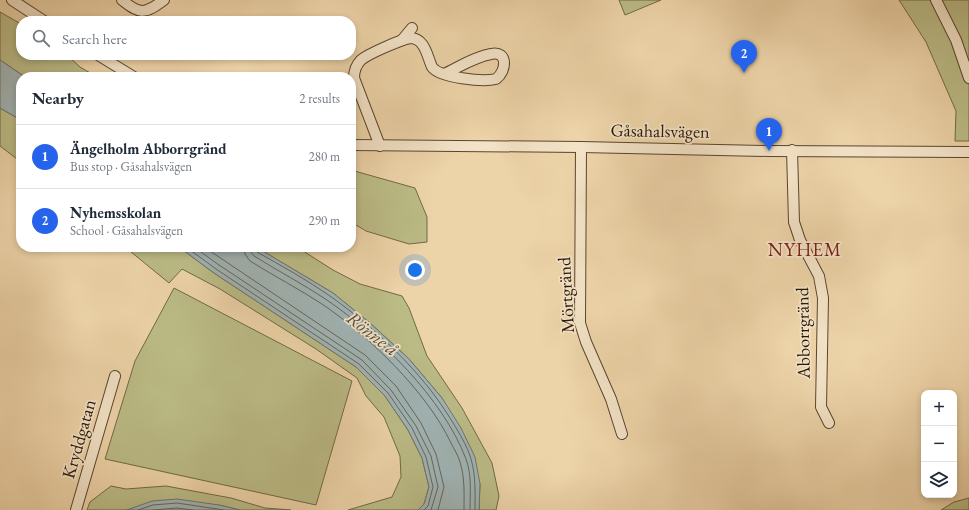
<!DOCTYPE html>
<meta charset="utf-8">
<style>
body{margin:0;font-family:"EB Garamond",serif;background:#f6f6f7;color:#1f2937}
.controls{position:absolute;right:12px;bottom:12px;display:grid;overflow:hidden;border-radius:8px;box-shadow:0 2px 6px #0003}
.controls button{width:36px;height:36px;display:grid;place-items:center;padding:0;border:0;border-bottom:1px solid #e0e1e3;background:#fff;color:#1f2937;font:20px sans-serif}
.you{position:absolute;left:415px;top:270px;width:14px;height:14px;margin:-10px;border:3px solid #fff;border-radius:50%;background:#1a73e8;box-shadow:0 0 0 6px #1a73e833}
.badge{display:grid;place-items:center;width:26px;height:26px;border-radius:50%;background:#2563eb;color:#fff;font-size:13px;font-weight:700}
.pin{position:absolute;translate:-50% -33px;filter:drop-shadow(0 1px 2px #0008)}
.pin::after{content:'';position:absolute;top:21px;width:14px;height:12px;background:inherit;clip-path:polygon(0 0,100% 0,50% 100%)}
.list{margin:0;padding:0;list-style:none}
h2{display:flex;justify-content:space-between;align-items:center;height:52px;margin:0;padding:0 16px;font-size:17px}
h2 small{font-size:13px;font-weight:400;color:#747a83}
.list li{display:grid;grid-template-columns:26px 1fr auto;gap:12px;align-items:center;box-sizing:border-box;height:64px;padding:0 16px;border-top:1px solid #e0e1e3}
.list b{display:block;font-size:15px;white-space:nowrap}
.list p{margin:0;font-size:13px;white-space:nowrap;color:#747a83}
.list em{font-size:13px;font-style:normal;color:#747a83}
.icon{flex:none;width:22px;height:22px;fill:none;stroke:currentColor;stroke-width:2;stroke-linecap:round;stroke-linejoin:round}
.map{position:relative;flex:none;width:969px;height:510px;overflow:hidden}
.search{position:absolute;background:#fff;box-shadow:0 2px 6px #0003;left:16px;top:16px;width:340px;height:44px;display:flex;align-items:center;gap:10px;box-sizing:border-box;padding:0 14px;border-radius:16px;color:#747a83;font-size:15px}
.panel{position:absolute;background:#fff;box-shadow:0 2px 6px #0003;left:16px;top:72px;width:340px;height:180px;border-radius:16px}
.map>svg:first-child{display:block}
</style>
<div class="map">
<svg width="969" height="510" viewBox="0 0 969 510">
<rect width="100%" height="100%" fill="#edd3a8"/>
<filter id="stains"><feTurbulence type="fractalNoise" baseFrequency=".005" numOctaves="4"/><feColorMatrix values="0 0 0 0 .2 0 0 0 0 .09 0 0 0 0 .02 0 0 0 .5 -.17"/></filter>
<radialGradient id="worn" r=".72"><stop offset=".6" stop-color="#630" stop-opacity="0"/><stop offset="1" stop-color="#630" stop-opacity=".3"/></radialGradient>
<g fill="#bbbb86" stroke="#716946">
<polygon points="619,0 661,0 625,15"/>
<polygon points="899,0 969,0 969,141 955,141 956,111 926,42"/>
<polygon points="0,12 21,24 21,55 67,55 80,67 97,77 25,77 0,60"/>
<polygon points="0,108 21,120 21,162 0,146"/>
<polygon points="351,170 415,188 427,217 427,242 409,244 366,231 351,222"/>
<polygon points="125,247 179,247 214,273 356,367 385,396 408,430 422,458 429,487 424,504 418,510 348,510 392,497 401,477 400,456 384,417 366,396 357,378 316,349 220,289 182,269 169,283"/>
<polygon points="256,247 297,247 333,270 360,284 402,296 409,308 427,356 462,408 492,463 499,496 496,510 479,510 480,484 442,398 409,359 370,323 333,293"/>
<polygon points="174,288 352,381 316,505 105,459 135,361"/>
<polygon points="111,486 126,489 166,486 231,498 265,508 291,510 240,510 219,505 130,509 127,510 87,510 90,502"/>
<polygon points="969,498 969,510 941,510 954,502"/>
</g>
<g fill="#a0b4b5" stroke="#70756f">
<polygon points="0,60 25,77 21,77 21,120 0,108"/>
<polygon points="179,247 256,247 333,293 370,323 409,359 442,398 461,428 475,457 480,484 479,510 418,510 424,504 429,487 422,458 408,430 385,396 356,367 214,273"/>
<polygon points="177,499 219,505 240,510 127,510 152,501"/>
</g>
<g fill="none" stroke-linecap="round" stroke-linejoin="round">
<g stroke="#64665e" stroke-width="1">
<polyline points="186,247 216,269 359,364 388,393 412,428 426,457 433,487 428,506 424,510"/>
<polyline points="194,247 219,265 362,360 391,390 416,426 431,456 438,487 431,510"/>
<polyline points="204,247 365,355 396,386 421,423 436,454 444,487 438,510"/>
<path d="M244,247L245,254L250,261C274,276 299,289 322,304C369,336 427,392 451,443C454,449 458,455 460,462C465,478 464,494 464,510"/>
<path d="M250,247L251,252L254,256C278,271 303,284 327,300C379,336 443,398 466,459C472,475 470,493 470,510"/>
<path d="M255,247L257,252C282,266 307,280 330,296C375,328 421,371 450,418C458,431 467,445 471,459C476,476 475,493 475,510"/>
<polyline points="138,510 153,505 177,503 224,510"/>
<polyline points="153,510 177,508 193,510"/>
</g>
<g stroke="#58462f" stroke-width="12">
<g id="street">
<polyline points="12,0 44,21"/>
<path d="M122,0C140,15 145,14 164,0"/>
<polyline points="936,0 956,40 969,78"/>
<polyline points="402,40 412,28"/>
<polyline points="98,55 134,77"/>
<polyline points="351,145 581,147 769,151 969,152"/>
<path d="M380,146L354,78C354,71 356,65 361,60C368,54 400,40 410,38C425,38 427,56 432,67C440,78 483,82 496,79C507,71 508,50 491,54C474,57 459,67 444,74"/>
<polyline points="581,147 580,323 586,342 611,399 622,434"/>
<polyline points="792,150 794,222 800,240 819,276 823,298 821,407 829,423"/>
<polyline points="76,510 115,376"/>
</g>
</g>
<use href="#street" stroke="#f3e2c6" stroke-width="10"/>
</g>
<g text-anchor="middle" stroke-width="3.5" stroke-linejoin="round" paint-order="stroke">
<g font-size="18" fill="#271707" stroke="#f3e2c6">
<text transform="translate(660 131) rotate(1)" y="6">Gåsahalsvägen</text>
<text transform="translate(566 295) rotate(-93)" y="6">Mörtgränd</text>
<text transform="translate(803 333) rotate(-91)" y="6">Abborrgränd</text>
<text transform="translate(79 439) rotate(-74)" y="6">Kryddgatan</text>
</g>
<g font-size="19" letter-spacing="1" fill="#7a1f14" stroke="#f3e2c6">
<text x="805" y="256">NYHEM</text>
</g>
<g font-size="19" font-style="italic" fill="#514e44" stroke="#f3e2c6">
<text transform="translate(373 333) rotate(38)" y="7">Rönne å</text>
</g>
</g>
<rect width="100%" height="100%" filter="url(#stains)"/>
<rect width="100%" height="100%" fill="url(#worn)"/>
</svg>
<div class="controls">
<button>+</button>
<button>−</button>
<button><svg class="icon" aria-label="layers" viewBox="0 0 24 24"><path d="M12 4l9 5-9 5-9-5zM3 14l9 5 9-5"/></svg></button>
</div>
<div class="you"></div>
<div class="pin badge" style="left:769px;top:151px">1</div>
<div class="pin badge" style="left:744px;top:73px">2</div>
<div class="search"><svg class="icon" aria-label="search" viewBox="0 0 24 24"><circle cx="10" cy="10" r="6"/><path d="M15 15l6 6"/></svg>Search here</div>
<section class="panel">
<h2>Nearby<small>2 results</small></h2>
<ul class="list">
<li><span class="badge">1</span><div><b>Ängelholm Abborrgränd</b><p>Bus stop · Gåsahalsvägen</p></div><em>280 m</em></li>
<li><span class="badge">2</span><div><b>Nyhemsskolan</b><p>School · Gåsahalsvägen</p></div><em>290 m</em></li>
</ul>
</section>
</div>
